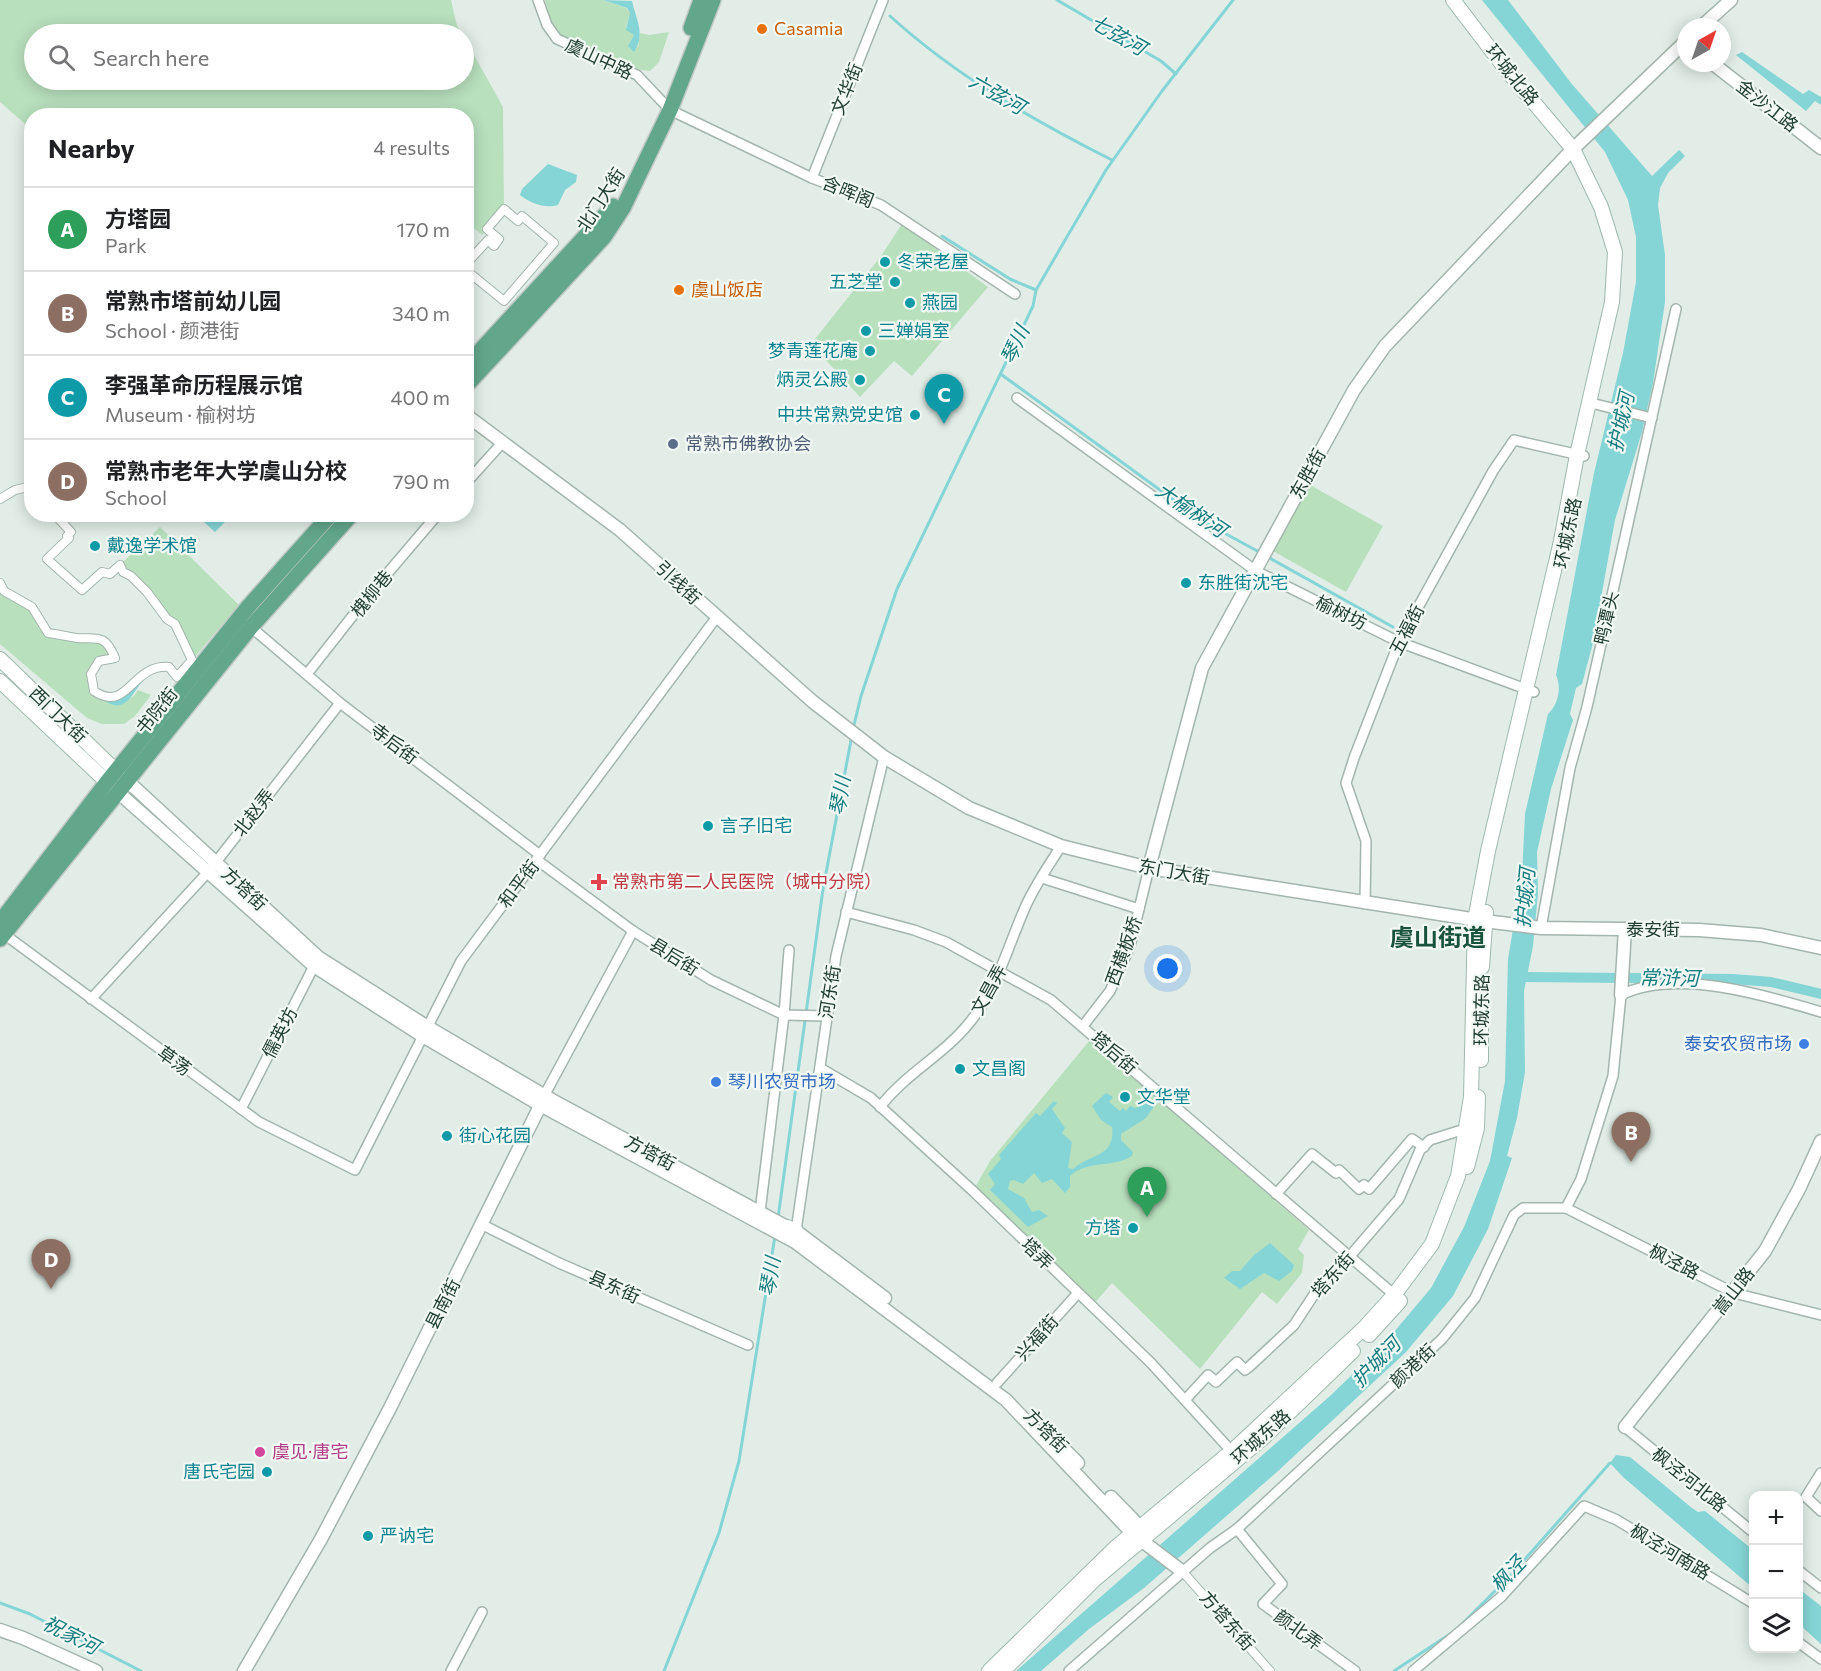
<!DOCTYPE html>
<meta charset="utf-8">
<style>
body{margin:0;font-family:Commissioner,"Noto Sans SC",sans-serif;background:#f2f2f2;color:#202124}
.controls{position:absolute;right:18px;bottom:18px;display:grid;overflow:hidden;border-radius:12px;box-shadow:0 3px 15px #0003}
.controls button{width:54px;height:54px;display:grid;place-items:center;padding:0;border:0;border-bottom:2px solid #e0e0e0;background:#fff;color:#202124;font:30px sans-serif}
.compass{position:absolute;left:1677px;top:18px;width:54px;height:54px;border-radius:50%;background:#fff;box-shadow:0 3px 15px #0003;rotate:40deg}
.you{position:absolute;left:1168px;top:969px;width:21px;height:21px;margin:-15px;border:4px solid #fff;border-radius:50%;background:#1a73e8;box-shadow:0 0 0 9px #1a73e833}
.badge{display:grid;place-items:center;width:39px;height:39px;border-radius:50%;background:#db2777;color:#fff;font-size:20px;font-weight:700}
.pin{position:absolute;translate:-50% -50px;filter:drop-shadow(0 2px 3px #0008)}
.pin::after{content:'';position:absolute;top:32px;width:21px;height:18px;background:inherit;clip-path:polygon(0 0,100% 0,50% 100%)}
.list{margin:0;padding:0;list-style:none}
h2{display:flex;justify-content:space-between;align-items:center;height:78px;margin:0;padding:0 24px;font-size:26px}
h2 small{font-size:20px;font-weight:400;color:#757577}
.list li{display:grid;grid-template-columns:39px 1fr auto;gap:18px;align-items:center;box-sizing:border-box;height:84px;padding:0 24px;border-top:2px solid #e0e0e0}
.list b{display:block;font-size:22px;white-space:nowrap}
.list p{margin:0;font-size:20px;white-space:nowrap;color:#757577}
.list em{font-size:20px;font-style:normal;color:#757577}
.icon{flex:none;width:33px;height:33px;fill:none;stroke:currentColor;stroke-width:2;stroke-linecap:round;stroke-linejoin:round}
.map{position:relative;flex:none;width:1821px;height:1671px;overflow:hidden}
.search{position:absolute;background:#fff;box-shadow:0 3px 15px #0003;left:24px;top:24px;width:450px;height:66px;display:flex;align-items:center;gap:15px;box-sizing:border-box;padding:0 21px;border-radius:33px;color:#757577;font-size:22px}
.panel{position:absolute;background:#fff;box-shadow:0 3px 15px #0003;left:24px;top:108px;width:450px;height:414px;border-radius:24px}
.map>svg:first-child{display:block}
</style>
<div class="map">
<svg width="1821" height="1671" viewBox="0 0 1821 1671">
<rect width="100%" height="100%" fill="#e1ede6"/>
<g fill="#b8e0bd">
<polygon points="0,0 451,0 457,26 462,34 34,34 34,80 464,80 464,37 503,107 504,209 482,235 467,222 466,116 32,116 31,129 0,102"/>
<polygon points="545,0 603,0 626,8 630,13 626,28 634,35 630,42 638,47 640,33 649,35 669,32 659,62 650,71 642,70 558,35 550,21"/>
<polygon points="902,224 988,287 912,376 894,361 860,397 811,344 881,256"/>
<polygon points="1310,485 1383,526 1346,592 1273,551"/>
<polygon points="160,527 239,605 192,660 176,630 120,565"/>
<polygon points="0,583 4,591 32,607 48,633 95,637 115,658 99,661 91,680 104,701 118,704 134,696 138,690 151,695 135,716 124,724 102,724 87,718 0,644"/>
<polygon points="1090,1040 1309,1230 1298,1249 1304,1255 1302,1273 1277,1304 1262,1292 1200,1369 1112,1283 1092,1306 973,1191 990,1161"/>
</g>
<g fill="#85d5d6">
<path d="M603,0L632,1C636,19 646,35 634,52L628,46L634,35L626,30L630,13L627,8Z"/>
<path d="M1482,0H1508L1571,83L1652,176L1679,150L1685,156L1668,173L1660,188L1658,205L1665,255V302L1653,383L1642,432L1615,520L1593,643L1582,684L1576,688L1570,714L1573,720L1551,789L1537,852L1538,893L1533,946L1524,991L1525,1072L1517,1118L1507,1156L1512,1158L1488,1229L1453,1296L1406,1352L1278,1471L1144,1588L1089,1629L1041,1671H1016L1330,1396L1383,1345L1431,1288L1464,1227L1490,1161L1505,1081L1508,959L1522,876L1525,814L1548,714C1558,705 1562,688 1556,675L1594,473L1623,353L1636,282V237L1628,200L1605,152Z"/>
<polygon points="1742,52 1803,94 1809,90 1821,97 1821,105 1815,101 1806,111 1736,55"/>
<path d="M548,164L577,175L576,182L565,190L558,205C545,209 530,203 520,195L522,189Z"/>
<polygon points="196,515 232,515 215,532"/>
<path d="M160,670C156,672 151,674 147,676C133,689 126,721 99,696L115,697L138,676Z"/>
<path d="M1106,1093L1113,1097L1109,1102L1120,1111L1123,1108L1126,1111L1130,1106L1136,1108L1149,1099L1155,1105L1146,1118L1121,1134V1140L1133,1152L1132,1156C1113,1168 1087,1160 1070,1176V1187L1065,1193L1052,1179L1042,1183L1034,1173L1023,1184L1014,1180L1010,1181L1008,1189L1024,1198L1032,1212L1039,1210L1048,1216L1028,1227L990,1190L995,1184L988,1174L1001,1159L999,1155L1036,1113L1040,1116L1054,1101L1057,1103L1052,1109L1065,1128L1062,1133L1072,1142L1068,1168L1073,1169C1088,1154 1116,1158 1112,1127L1101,1120L1092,1106Z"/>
<polygon points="1270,1243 1294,1265 1292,1271 1279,1281 1264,1273 1240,1289 1224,1278 1232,1271 1240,1271 1254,1255"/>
<polygon points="1616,1455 1630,1457 1692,1508 1698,1512 1705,1511 1753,1550 1753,1588 1623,1477 1610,1463"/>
<polygon points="1799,1589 1821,1606 1821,1644 1799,1624"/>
</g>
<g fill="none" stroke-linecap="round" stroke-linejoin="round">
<g stroke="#85d5d6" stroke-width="3">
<polyline points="1057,0 1161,61 1176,74"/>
<path d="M890,16C956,76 1033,120 1112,160"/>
<polyline points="942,236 1010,279 1036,290"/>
<polyline points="1002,375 1204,522 1261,553"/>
<polyline points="1266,556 1393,627"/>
<polyline points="853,729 861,696 897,589 1033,306 1036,290 1106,170 1162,91 1233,0"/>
<polyline points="778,1218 823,889 852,735"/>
<polyline points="0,1603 30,1614 141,1671"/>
<polyline points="1462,1624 1511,1575 1610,1463"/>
<polyline points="664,1671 719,1533 739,1461 775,1236"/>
<polyline points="1394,1671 1450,1634"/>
</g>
<polyline stroke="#85d5d6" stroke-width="10" points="1516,977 1733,979 1771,982 1821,994"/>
<g stroke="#a3b5ac" stroke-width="10">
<g id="pedestrian">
<polyline points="466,264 488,240 494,246 499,239 487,229 504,209 518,221 522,216 554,243 504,301 466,270"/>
<polyline points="0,499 15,490 32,486"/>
<path d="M0,583L4,591L32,607L48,633C58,634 68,637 77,638C99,639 105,634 115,658L99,661L91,674L94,691C128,714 131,664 169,667L177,677L192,660L175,624L167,619L147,592L131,576L123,572L120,565L110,574L102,572L82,590L47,559L69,538L67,536L71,532L59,519L65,514"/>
<polyline points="1183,1572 1270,1671"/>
</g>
</g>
<g stroke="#a3b5ac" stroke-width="12">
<g id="minor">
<polyline points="538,0 547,25 557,39 637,75 670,110 812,178 881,205 1015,294"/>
<polyline points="812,178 883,0"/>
<polyline points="1017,398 1256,571 1399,642 1534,692"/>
<polyline points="1595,404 1652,418"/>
<polyline points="466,483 503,442"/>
<polyline points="251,627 340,703 540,855"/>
<polyline points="307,674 369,595 438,514"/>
<polyline points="537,860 633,931 711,980 784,1015 826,1016"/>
<polyline points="1042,878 1139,909"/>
<polyline points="1365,904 1366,841 1346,783 1354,758 1399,642 1493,471 1514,440 1584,456"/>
<polyline points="846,912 914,930 946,942 1051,1000 1398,1298"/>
<polyline points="1541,928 1570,768 1587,707 1676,309"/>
<polyline points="4,934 259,1122 355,1170 461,961 716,618"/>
<polyline points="91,999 209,871 340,703"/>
<polyline points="1083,1026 1110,991 1130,946 1149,868"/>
<polyline points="820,1068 871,1098 973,1191 1151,1363 1235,1455"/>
<polyline points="544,1096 633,931"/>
<path d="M880,1107C906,1073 944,1055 970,1022C997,989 1007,949 1024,910C1033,888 1048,867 1061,846"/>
<polyline points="241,1109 316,962"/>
<polyline points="1276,1194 1312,1154 1336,1173 1339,1170 1359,1189 1364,1185 1369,1189 1412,1139 1424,1147"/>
<polyline points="1566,1208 1734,1293 1821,1315"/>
<polyline points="760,1212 784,1015 789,950"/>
<polyline points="483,1225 559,1263 748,1345"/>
<polyline points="796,1231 836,956 884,757"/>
<polyline points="997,1383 1078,1293"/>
<polyline points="1185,1400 1208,1375 1216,1382 1237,1362 1245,1370 1249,1367 1294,1325 1319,1287 1350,1256 1399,1199 1420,1150 1430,1140 1468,1128"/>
<polyline points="1625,1427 1754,1533"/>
<polyline points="1821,1473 1806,1497 1821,1511"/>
<polyline points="1237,1529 1282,1584 1263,1604 1355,1671"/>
<polyline points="1798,1570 1821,1588"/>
<polyline points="1798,1642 1821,1659"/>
<polyline points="451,1671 482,1612"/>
<path d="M1069,1671L1210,1548L1237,1529L1442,1339L1475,1298L1514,1215L1523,1208H1566L1581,1179L1613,1076L1621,995C1676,968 1765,995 1821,1012"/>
<polyline points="1413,1671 1501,1597 1584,1506 1617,1520 1754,1604"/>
</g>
</g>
<g stroke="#a3b5ac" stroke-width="15">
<g id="tertiary">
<polyline points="1701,27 1731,0"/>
<polyline points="1712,63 1821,148"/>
<polyline points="466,415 620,530 812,701 884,757 969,808 1061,846 1149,868 1484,921 1541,928 1699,930 1761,935 1821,948"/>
<polyline points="121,775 318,957 426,1026 552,1100 787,1227"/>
<polyline points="111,786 314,966 421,1035 542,1106 795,1242 1006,1400 1133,1534 1183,1572"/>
<polyline points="1149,868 1202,668 1354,390 1385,346 1573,149 1686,41"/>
<polyline points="1621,995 1625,929"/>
<polyline points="796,1231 885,1298"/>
<polyline points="1625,1427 1765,1251 1799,1189 1821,1141"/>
<polyline points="1050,1435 1078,1463"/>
<polyline points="1111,1497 1147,1534"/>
<polyline points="0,1630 23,1638 96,1671"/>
<polyline points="244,1671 321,1539 390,1408 544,1098"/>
</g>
</g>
<g stroke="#9fb9ac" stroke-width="16">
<g id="secondary">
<polyline points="0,659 116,771"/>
<polyline points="0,681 107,782"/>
<polyline points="1482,967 1486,912"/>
<polyline points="1481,1060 1481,1001"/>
<polyline points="1467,1167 1477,1128 1478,1097"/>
<polyline points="787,1227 796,1231"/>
<polyline points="1369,1335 1400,1301"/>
<polyline points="989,1671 1115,1548 1232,1451 1365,1327 1394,1295 1432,1244 1458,1176 1471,1097 1475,920 1488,851 1561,541 1577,455 1612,302 1615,252 1601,207 1573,149 1508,72 1453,0"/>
<polyline points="1003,1671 1093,1581 1263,1438 1353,1351"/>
</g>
</g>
<g stroke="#c1c9c6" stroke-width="18">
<g id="primary">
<polyline points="691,28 701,0"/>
<polyline points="466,366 613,206"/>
<polyline points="466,386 604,237 623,208 670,110 713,0"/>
<polyline points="0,922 107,782 248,607 331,514"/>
<polyline points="0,939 251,627 352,514"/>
</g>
</g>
<use href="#pedestrian" stroke="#fff" stroke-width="8"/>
<use href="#minor" stroke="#fff" stroke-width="9"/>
<use href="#tertiary" stroke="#fff" stroke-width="12"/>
<use href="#secondary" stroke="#fff" stroke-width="14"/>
<use href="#primary" stroke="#62a68b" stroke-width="15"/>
</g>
<g fill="#e8710a" stroke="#f2f9f4" stroke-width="2">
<circle cx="762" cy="29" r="6"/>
<circle cx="679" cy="290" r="6"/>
</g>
<g fill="#0f9aa8" stroke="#f2f9f4" stroke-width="2">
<circle cx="885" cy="262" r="6"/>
<circle cx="895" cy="282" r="6"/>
<circle cx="910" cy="303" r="6"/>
<circle cx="866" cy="331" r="6"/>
<circle cx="870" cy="351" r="6"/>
<circle cx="860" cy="380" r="6"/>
<circle cx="915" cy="415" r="6"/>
<circle cx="95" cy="546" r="6"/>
<circle cx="1186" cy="583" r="6"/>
<circle cx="708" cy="826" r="6"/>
<circle cx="960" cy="1069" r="6"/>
<circle cx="1125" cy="1097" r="6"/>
<circle cx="447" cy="1136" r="6"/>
<circle cx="1133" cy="1228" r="6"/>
<circle cx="267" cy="1472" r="6"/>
<circle cx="368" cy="1536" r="6"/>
</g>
<circle fill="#5c6f8a" stroke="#f2f9f4" stroke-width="2" cx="673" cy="444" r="6"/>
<path fill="#e0444e" stroke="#f2f9f4" stroke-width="2" d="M596 873h6v6h6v6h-6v6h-6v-6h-6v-6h6z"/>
<g fill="#3f7fe0" stroke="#f2f9f4" stroke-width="2">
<circle cx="1804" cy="1044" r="6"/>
<circle cx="716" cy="1082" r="6"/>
</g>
<circle fill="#d1479c" stroke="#f2f9f4" stroke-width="2" cx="260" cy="1452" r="6"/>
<g text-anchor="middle" stroke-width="4.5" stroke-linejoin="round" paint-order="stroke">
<g font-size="18" fill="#c56008" stroke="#f2f9f4" text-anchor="start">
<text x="774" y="35">Casamia</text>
<text x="691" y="296">虞山饭店</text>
</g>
<g font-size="18" fill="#203f32" stroke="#f2f9f4">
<text transform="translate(599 59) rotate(25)" y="6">虞山中路</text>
<text transform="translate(1512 75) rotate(51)" y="6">环城北路</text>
<text transform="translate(847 89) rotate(-68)" y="6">文华街</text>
<text transform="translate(1767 106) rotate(38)" y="6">金沙江路</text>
<text transform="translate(848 192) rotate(22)" y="6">含晖阁</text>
<text transform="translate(601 200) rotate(-57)" y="6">北门大街</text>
<text transform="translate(1308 474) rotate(-61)" y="6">东胜街</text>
<text transform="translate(1568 533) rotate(-78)" y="6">环城东路</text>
<text transform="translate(678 583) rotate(43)" y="6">引线街</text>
<text transform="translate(372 594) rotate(-51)" y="6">槐柳巷</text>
<text transform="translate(1341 613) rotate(26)" y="6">榆树坊</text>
<text transform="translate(1607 618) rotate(-77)" y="6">鸭潭头</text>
<text transform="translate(1407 630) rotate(-63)" y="6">五福街</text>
<text transform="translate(157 711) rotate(-51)" y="6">书院街</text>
<text transform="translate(58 715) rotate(44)" y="6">西门大街</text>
<text transform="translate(394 744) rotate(37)" y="6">寺后街</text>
<text transform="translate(254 813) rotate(-52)" y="6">北赵弄</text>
<text transform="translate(1174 872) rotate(10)" y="6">东门大街</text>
<text transform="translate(519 884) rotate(-53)" y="6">和平街</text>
<text transform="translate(244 889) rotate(43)" y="6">方塔街</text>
<text x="1653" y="936">泰安街</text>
<text transform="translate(1124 951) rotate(-70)" y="6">西横板桥</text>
<text transform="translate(674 957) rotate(32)" y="6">县后街</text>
<text transform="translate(989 990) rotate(-61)" y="6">文昌弄</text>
<text transform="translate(830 992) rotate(-81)" y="6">河东街</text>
<text transform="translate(1482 1010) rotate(-89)" y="6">环城东路</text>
<text transform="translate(280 1033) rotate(-63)" y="6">儒英坊</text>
<text transform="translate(1114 1053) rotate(41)" y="6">塔后街</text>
<text transform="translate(174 1061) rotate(36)" y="6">草荡</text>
<text transform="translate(650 1153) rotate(28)" y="6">方塔街</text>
<text transform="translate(1037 1254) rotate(44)" y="6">塔弄</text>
<text transform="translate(1674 1262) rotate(27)" y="6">枫泾路</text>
<text transform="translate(1333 1275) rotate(-48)" y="6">塔东街</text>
<text transform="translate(614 1287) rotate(24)" y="6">县东街</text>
<text transform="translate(1734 1291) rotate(-52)" y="6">嵩山路</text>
<text transform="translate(443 1304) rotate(-63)" y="6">县南街</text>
<text transform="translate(1037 1338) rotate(-48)" y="6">兴福街</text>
<text transform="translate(1413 1366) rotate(-43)" y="6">颜港街</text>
<text transform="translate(1046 1431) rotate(45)" y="6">方塔街</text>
<text transform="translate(1261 1437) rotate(-42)" y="6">环城东路</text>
<text transform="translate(1689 1480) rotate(39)" y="6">枫泾河北路</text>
<text transform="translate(1670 1552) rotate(31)" y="6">枫泾河南路</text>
<text transform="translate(1227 1621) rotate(49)" y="6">方塔东街</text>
<text transform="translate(1298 1630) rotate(36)" y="6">颜北弄</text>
</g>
<g font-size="18" fill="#0d838f" stroke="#f2f9f4" text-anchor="start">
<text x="897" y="268">冬荣老屋</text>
<text x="883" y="288" text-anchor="end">五芝堂</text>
<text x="922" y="309">燕园</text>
<text x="878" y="337">三婵娟室</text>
<text x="858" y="357" text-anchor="end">梦青莲花庵</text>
<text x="848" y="386" text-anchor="end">炳灵公殿</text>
<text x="903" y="421" text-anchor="end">中共常熟党史馆</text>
<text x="107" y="552">戴逸学术馆</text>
<text x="1198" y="589">东胜街沈宅</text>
<text x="720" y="832">言子旧宅</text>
<text x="972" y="1075">文昌阁</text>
<text x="1137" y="1103">文华堂</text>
<text x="459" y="1142">街心花园</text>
<text x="1121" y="1234" text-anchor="end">方塔</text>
<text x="255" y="1478" text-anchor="end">唐氏宅园</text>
<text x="380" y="1542">严讷宅</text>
</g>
<g font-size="18" fill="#4e5e75" stroke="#f2f9f4" text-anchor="start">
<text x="685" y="450">常熟市佛教协会</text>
</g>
<g font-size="18" fill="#be3a42" stroke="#f2f9f4" text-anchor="start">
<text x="612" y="888">常熟市第二人民医院（城中分院）</text>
</g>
<g font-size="18" fill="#366cbe" stroke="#f2f9f4" text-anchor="end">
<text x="1792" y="1050">泰安农贸市场</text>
<text x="728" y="1088" text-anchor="start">琴川农贸市场</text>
</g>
<g font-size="18" fill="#b23c85" stroke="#f2f9f4" text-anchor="start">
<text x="272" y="1458">虞见·唐宅</text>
</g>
<g font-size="20" font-style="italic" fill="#157d80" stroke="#f2f9f4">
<text transform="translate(1118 35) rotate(30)" y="7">七弦河</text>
<text transform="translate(997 94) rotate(30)" y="7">六弦河</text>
<text transform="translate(1015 345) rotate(-65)" y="7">琴川</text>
<text transform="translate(1621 422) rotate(-78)" y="7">护城河</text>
<text transform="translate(1191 510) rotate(34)" y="7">大榆树河</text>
<text transform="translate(840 796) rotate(-81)" y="7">琴川</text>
<text transform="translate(1525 898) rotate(-85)" y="7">护城河</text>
<text transform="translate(1669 978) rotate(1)" y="7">常浒河</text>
<text transform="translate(770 1277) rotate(-81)" y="7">琴川</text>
<text transform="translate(1376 1362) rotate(-46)" y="7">护城河</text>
<text transform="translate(1508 1574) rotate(-47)" y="7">枫泾</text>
<text transform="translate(71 1635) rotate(27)" y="7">祝家河</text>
</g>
<g font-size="24" font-weight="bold" fill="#1a533d" stroke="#f2f9f4">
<text x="1438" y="946">虞山街道</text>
</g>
</g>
</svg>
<div class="controls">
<button>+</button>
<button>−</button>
<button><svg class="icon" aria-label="layers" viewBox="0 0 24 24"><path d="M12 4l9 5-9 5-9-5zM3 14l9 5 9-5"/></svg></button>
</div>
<svg class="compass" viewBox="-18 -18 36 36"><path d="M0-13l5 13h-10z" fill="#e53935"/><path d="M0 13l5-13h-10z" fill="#757577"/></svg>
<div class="you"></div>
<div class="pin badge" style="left:1147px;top:1217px;background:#2e9e5b">A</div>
<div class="pin badge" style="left:1631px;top:1162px;background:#8d6e63">B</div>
<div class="pin badge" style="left:944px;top:424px;background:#0f9aa8">C</div>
<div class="pin badge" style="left:51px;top:1289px;background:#8d6e63">D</div>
<div class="search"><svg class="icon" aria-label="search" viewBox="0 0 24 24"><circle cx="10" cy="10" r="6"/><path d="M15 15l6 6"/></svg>Search here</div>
<section class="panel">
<h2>Nearby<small>4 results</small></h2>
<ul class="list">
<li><span class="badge" style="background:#2e9e5b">A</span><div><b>方塔园</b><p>Park</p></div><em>170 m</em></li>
<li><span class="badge" style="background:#8d6e63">B</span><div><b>常熟市塔前幼儿园</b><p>School · 颜港街</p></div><em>340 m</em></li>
<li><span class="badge" style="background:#0f9aa8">C</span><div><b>李强革命历程展示馆</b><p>Museum · 榆树坊</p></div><em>400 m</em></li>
<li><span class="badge" style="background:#8d6e63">D</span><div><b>常熟市老年大学虞山分校</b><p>School</p></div><em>790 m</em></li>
</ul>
</section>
</div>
